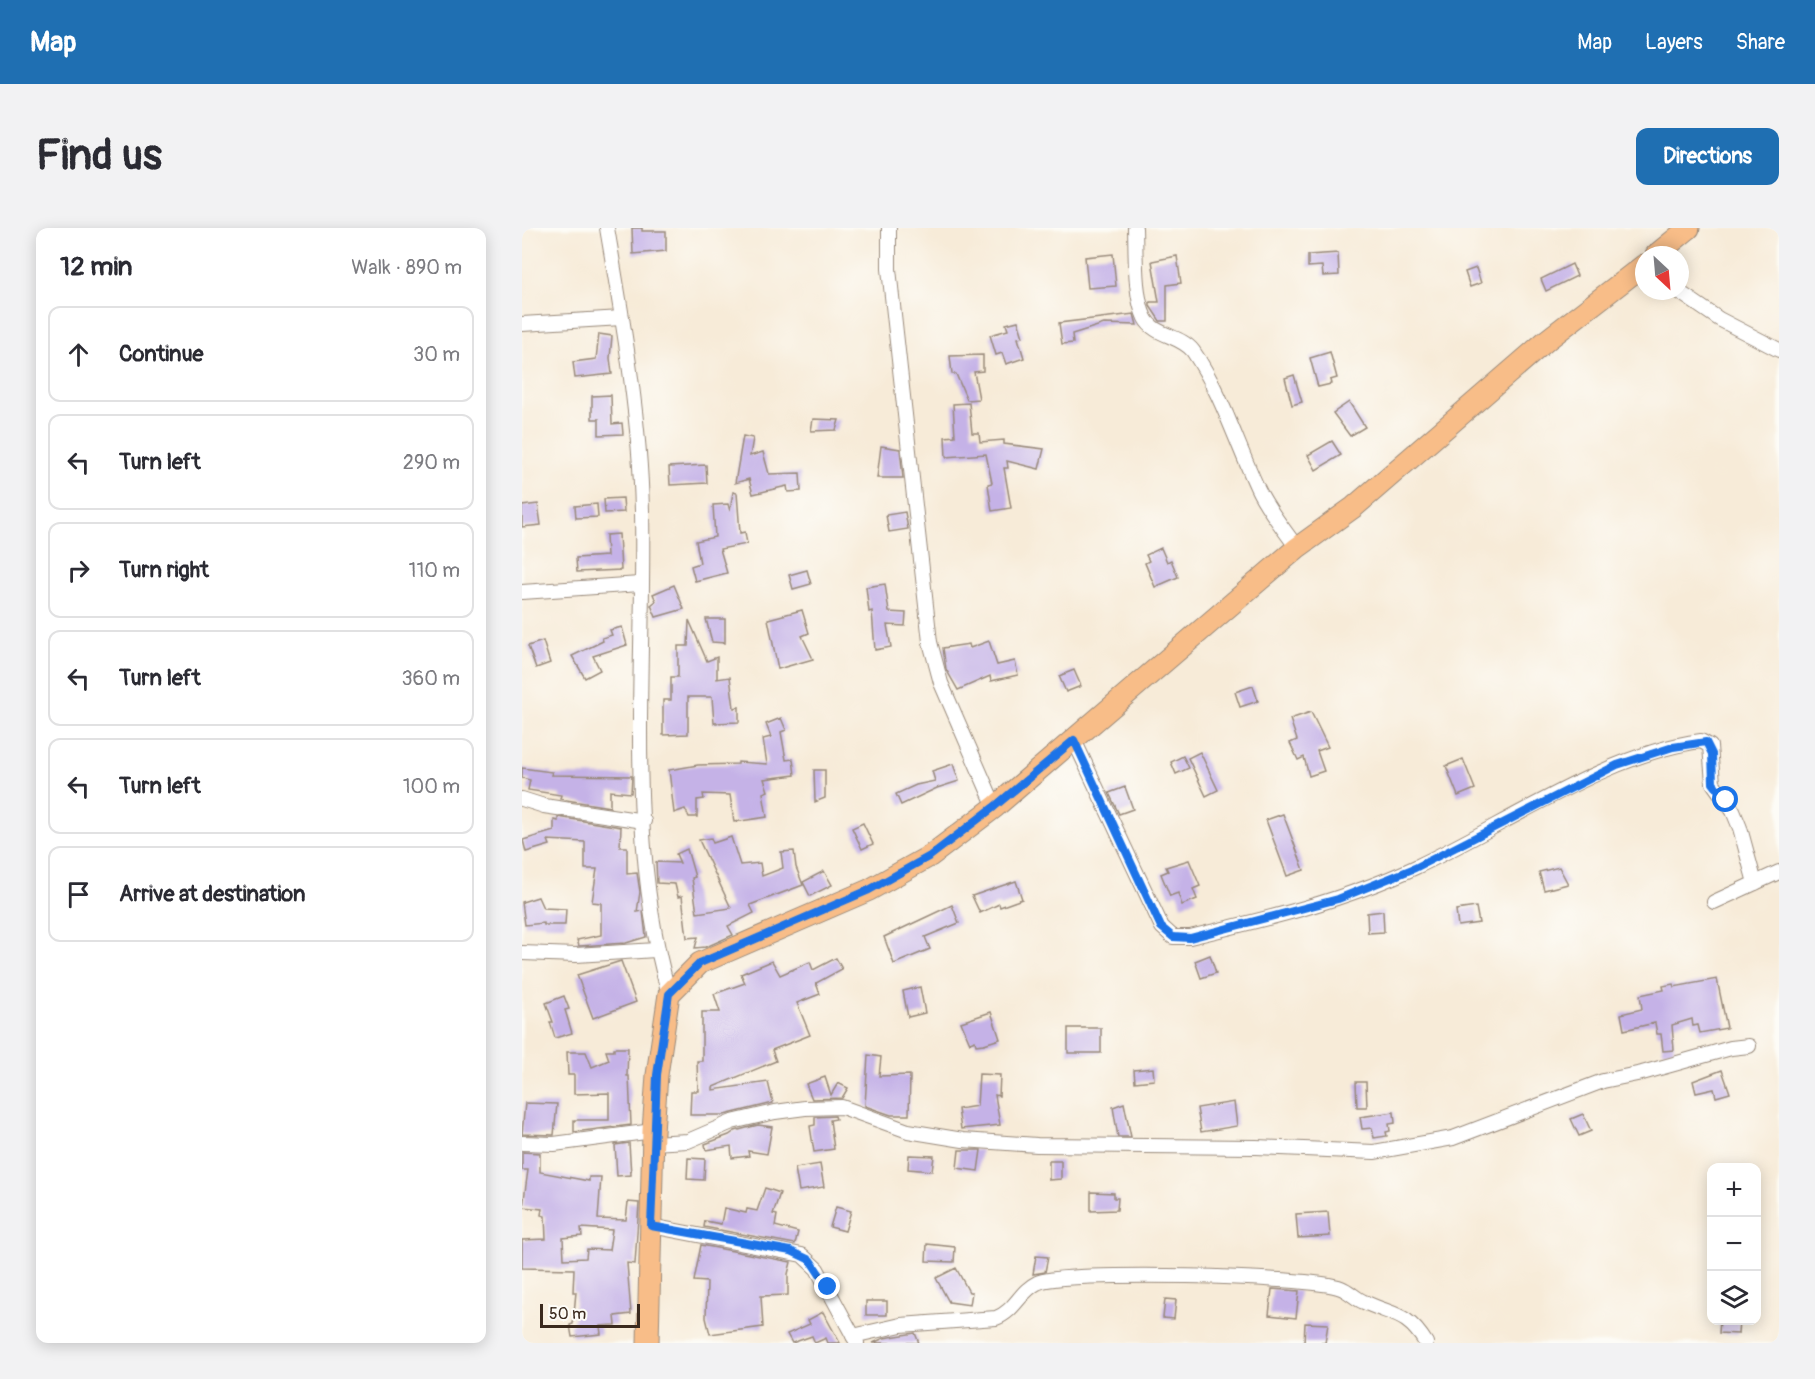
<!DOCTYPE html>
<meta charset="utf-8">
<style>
body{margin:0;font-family:Pangolin,sans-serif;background:#f2f2f3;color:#2b2b33}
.controls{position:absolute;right:18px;bottom:18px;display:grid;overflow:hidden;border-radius:12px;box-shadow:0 3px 15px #0003}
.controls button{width:54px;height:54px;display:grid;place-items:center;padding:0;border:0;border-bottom:2px solid #e1e1e2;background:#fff;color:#2b2b33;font:30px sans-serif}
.compass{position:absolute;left:1113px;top:18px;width:54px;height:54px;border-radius:50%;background:#fff;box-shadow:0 3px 15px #0003;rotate:154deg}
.scale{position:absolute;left:18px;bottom:15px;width:100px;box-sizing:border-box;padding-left:6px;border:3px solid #3b2a1e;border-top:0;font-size:16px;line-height:21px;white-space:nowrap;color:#3b2a1e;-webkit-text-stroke:4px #fdfcf7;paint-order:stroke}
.stop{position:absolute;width:18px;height:18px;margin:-14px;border:4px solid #1a73e8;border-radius:50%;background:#fff}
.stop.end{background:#1a73e8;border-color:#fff;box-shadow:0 2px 6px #0008}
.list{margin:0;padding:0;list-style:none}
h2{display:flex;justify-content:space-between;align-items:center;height:78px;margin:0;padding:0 24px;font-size:26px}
h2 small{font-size:20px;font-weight:400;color:#7c7c81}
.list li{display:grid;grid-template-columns:39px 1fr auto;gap:18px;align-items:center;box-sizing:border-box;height:96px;margin:0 12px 12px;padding:0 12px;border:2px solid #e1e1e2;border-radius:12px}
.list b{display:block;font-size:22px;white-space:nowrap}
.list em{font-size:20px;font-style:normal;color:#7c7c81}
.icon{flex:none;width:33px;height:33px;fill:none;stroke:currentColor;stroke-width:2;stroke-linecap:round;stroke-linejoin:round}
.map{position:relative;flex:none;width:1257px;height:1115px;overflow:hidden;border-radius:12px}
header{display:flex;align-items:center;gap:36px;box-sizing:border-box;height:84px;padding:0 30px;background:#1f6fb2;color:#fff}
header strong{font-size:28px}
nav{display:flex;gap:33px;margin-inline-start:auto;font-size:21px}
.intro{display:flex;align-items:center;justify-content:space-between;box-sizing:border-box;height:144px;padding:0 36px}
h1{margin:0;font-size:42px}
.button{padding:15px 27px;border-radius:12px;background:#1f6fb2;color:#fff;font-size:21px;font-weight:700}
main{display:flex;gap:36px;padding:0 36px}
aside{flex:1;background:#fff;border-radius:12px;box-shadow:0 3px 15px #0003}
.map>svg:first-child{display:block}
</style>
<header>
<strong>Map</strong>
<nav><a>Map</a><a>Layers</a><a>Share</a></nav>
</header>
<div class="intro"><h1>Find us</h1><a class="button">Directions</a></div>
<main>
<aside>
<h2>12 min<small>Walk · 890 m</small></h2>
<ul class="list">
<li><svg class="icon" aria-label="ahead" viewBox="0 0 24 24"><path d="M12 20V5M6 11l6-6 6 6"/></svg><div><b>Continue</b></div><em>30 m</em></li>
<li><svg class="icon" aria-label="left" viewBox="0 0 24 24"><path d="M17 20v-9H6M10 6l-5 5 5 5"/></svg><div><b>Turn left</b></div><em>290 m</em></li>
<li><svg class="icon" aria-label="right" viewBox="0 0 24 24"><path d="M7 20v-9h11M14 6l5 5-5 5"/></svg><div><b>Turn right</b></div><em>110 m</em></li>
<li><svg class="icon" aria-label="left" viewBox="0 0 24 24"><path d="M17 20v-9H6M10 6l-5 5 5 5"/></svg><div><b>Turn left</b></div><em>360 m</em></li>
<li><svg class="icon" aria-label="left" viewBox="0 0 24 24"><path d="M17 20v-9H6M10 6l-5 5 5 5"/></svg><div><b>Turn left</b></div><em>100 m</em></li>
<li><svg class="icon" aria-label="arrive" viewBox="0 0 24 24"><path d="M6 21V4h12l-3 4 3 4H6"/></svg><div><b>Arrive at destination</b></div></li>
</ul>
</aside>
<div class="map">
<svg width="1257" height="1115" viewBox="0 0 1257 1115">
<rect width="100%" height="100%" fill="#fdfcf7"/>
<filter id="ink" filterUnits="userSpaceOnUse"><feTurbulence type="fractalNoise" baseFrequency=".0167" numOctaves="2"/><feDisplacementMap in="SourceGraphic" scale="12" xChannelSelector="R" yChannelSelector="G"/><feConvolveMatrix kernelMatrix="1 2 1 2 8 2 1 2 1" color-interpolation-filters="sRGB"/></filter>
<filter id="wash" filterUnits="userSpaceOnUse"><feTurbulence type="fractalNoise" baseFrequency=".008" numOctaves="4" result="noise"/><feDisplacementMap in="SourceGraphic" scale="24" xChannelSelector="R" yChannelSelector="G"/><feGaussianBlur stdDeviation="1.35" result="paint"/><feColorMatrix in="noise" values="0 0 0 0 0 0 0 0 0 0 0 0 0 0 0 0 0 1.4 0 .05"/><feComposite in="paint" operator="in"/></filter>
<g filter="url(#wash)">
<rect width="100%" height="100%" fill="#f7ebd8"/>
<g id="blocks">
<g fill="#c5b2e7" fill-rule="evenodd">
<polygon points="110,0 120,0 120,3 144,3 144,23 111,26"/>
<polygon points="816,25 817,47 801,48 800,38 786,39 786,27"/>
<polygon points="591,26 594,58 566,60 563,29"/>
<polygon points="655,28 659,55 645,57 645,93 638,93 628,78 628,74 637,74 630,33"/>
<polygon points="1050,36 1055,48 1024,63 1019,51"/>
<polygon points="954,40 959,55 948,59 943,44"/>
<polygon points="612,86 615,97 582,96 550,106 551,115 540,116 537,95"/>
<polygon points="496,93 501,109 496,110 502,130 484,136 480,125 474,127 468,107 486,102 484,96"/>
<polygon points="77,106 90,108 88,130 90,146 53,150 51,134 74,131"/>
<polygon points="808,124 815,150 808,152 809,156 796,159 788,130"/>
<polygon points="461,127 461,143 452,144 457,171 445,172 434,146 430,146 428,128"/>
<polygon points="772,147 780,174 770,177 763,150"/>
<polygon points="89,167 90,196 100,195 101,206 77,207 77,191 70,191 70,168"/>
<polygon points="827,174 843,199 828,208 811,185"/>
<polygon points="447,175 450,205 457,205 458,214 482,212 482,216 522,221 517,241 485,233 486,240 482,240 489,280 470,283 466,256 470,255 464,226 424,229 423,209 433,208 431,176"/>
<polygon points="291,191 317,192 314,202 289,203"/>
<polygon points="221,208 231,210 228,228 241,224 247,246 278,245 279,263 266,264 265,258 231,266 227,251 213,255"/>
<polygon points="810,213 819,227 794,242 786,227"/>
<polygon points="359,218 378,221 381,250 355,250"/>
<polygon points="184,237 185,255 148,257 147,239"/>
<polygon points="211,264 215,265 218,305 223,304 225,316 198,321 205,345 173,353 169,338 178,335 174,313 193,309 191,277 206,276 208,283"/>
<polygon points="101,270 102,284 83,285 82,271"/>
<polygon points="16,276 19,297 0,299 0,278"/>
<polygon points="75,276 76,289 54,290 53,278"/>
<polygon points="383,284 386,301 367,304 364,287"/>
<polygon points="97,306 99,342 55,344 54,330 85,328 84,307"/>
<polygon points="639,320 645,334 649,332 656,349 633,359 623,335 627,333 624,327"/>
<polygon points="285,342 289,356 271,361 267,347"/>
<polygon points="363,356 367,384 384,385 383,398 365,397 369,419 353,422 350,383 347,384 344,359"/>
<polygon points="152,357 162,381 134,389 129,377 134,373 131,366"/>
<polygon points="280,382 287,405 280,408 291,431 256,441 246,391"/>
<polygon points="184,391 203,391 203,415 190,414"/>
<polygon points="167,392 185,433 195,429 195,451 208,449 212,480 217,479 217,494 192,495 190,469 166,469 166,506 141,507 141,472 149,472 149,449 156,449 156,418 166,418"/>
<polygon points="100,399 105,417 71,428 78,442 63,450 50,428 81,413 80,410 90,407 88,402"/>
<polygon points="21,413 28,435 14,440 6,418"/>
<polygon points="467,413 475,437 493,433 496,447 469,453 468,448 436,462 424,441 421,420 447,416 448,420"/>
<polygon points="552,442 559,458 544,464 537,448"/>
<polygon points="731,458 736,473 718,479 713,464"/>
<polygon points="789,484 806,519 795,523 802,543 787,548 782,529 776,532 768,515 775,512 768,491"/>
<polygon points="259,490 264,502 259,504 264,532 271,531 273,547 242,551 246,563 241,565 245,589 212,594 208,567 181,566 182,571 175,572 175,589 167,589 163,581 152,585 147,542 176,537 216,536 216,534 245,536 241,511 249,509 244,496"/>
<polygon points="678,524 696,562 684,568 666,530"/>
<polygon points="661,528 667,540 654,546 649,534"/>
<polygon points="941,531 953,561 936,568 924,538"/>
<polygon points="431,536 437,553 415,560 379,577 374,566 394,557 413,553 410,543"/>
<polygon points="0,540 30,544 29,547 110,548 109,565 88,563 88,579 38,571 39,567 6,562 8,552 0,550"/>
<polygon points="292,542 303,542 303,570 293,574"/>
<polygon points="603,559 611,581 597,586 587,565"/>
<polygon points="761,586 782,642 765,648 744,592"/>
<polygon points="36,589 99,599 98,619 105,619 105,646 115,645 118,664 115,684 121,683 124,709 104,715 57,718 55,712 79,707 79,675 70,674 75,641 63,641 63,614 26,612 28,617 4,624 1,612 32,603 32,592 36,593"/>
<polygon points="341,595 351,616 340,621 330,600"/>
<polygon points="209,609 218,637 238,635 240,648 261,640 259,624 272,623 274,639 281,657 228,677 232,685 206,698 211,707 184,719 173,720 176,709 165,710 160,668 156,669 153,656 135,655 134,634 158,635 154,626 165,621 173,649 170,650 175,685 209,680 177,612 189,610 191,615"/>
<polygon points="667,632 678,658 671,661 675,671 660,677 656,665 648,668 639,646 646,643 644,639"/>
<polygon points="1037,639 1046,656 1022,662 1017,644"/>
<polygon points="302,643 310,657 288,668 281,654"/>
<polygon points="494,653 500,671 478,679 477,676 458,685 450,668"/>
<polygon points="16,669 21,680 44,681 43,697 22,697 22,695 3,697 0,674"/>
<polygon points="430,677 437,695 403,709 408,721 372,736 362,709"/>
<polygon points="954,679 957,695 936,698 934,682"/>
<polygon points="861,683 862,704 846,705 845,685"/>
<polygon points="688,727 694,745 679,750 673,733"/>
<polygon points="314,730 320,741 294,755 298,766 275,775 288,807 250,822 254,833 191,859 191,862 246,854 251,875 202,887 168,887 169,863 176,863 175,833 180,833 180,784 198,784 192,766 223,755 219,746 250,733 258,747 288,734 291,742"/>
<polygon points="99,733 114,774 71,790 55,747"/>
<polygon points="1195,751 1205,800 1178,805 1176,797 1171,798 1170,791 1150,797 1152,822 1141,823 1139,806 1135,806 1133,795 1102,802 1099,786 1120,781 1118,767 1142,762 1141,758 1151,756 1152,759"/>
<polygon points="398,759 403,785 386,789 381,763"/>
<polygon points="42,768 47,781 43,782 50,805 33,810 28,794 31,794 24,775"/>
<polygon points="469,784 478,811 462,816 454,817 453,813 448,815 439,794"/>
<rect x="546" y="800" width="33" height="25"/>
<polygon points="92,820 106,820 105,848 107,848 109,897 52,904 52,892 87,892 87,865 52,866 52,847 46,847 45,824 64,824 70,839 87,832 84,823 92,823"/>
<polygon points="346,827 359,829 357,848 388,847 387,887 369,887 343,878"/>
<polygon points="631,840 632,852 613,854 612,842"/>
<polygon points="1200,842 1208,865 1194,869 1192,861 1174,865 1171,853"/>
<polygon points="457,846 478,847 477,868 473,867 478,897 439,901 436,881 455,878"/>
<polygon points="303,849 309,867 316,855 326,860 320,870 290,871 284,856"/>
<polygon points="834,854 844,854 845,879 835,879"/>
<polygon points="712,874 715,898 679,904 675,880"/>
<polygon points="3,875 35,876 32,907 0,906"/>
<polygon points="602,875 609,909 596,909 591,879"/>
<polygon points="872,884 873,895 867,896 868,903 864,904 865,908 852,910 850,900 840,901 838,889"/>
<polygon points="1061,886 1069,903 1057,908 1049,891"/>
<polygon points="313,888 314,891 308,892 312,921 292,924 288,898 293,897 293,889"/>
<polygon points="236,897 250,899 245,926 226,923 227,928 210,930 209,918 184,922 183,916 207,907 213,903"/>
<polygon points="107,915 109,947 95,948 93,917"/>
<polygon points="437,922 459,922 456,943 435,940"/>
<path d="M0,924L18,925V944L67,953V949H79L76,991L104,992L106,974L117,975L113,1036L105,1035L109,1086L93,1088L94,1097L78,1098L79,1106L50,1109L48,1097L51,1096L54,1064H51L52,1041L0,1040V1012L24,1011L23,988L19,987L20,981L1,979L6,942H0ZM59,1000L90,1002L87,1022L65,1021L64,1030L42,1031L41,1010L60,1008Z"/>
<polygon points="387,927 412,928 410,943 386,941"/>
<polygon points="166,930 183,931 182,952 165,951"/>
<polygon points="527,933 539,933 539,951 527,952"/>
<polygon points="298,936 302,959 277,963 273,940"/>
<polygon points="243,960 258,965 251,986 255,987 253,998 276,1004 273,1016 182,999 183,993 199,996 202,980 224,985 225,981 235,983"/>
<polygon points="569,964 592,965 592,970 596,970 595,982 569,983"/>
<polygon points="314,979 329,983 323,1003 308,999"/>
<polygon points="806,984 808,1008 776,1010 774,986"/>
<polygon points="405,1016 433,1019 432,1034 404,1033"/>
<polygon points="179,1017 269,1034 266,1046 266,1067 239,1068 241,1099 188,1106 184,1090 185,1054 172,1053"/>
<polygon points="514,1028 526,1029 523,1044 511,1046"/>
<polygon points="434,1040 447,1064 450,1064 448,1077 427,1074 414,1050"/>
<polygon points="750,1061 777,1063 774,1090 747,1087"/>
<polygon points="643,1071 654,1072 652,1091 641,1090"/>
<rect x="344" y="1073" width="21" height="14"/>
<polygon points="301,1084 318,1115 306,1115 304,1110 293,1115 290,1108 270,1115 265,1106 288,1096 286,1092"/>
<polygon points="1198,1092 1217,1092 1216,1106 1197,1105"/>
<polygon points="783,1095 806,1096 803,1115 782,1115"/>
<polygon points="393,1105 397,1115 351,1115 362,1110"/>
</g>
</g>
</g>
<g filter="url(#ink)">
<use href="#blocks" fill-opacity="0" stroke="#998a7b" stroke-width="1.5"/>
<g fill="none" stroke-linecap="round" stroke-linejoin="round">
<g stroke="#998a7b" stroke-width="16">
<g id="minor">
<path d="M85,0C101,94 118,188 120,283C123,441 103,614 147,766"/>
<polyline points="367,0 367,41 408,414 419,455 473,579"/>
<path d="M613,0C614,25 612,68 623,90C632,108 659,107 671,123C699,164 714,214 735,259C745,281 762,301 775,320"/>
<polyline points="1156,63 1197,91 1257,122"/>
<polyline points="0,96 100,90"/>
<polyline points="0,364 118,356"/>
<path d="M552,512L640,699L651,709H668C745,691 821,673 894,639C980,599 1086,525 1179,513L1188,518L1191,555L1211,583L1218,600L1233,655"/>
<polyline points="0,571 22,578 122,593"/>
<polyline points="1192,674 1257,644"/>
<polyline points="0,725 54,727 134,722"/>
<polyline points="0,915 32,916 131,903"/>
<polyline points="130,915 166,913 210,894 253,884 283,880 320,879 386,903 441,912 515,917 734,919 852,924 931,910 1081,853 1120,845 1209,820 1227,818"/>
<polyline points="129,998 280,1027 295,1041 335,1115"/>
<path d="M331,1108L379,1097L474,1090C493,1083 498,1063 515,1055C540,1042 789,1048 819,1060C827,1063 834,1071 842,1074C872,1088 885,1084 904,1115"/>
</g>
</g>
<g stroke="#998a7b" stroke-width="23">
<g id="primary">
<polyline points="1134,27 1167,0"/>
<polyline points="126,1115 131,903 135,847 147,766 178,735 347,662 408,628 473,579 775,320 832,279 1025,112 1122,37"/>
</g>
</g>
<use href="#minor" stroke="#fff" stroke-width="14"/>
<use href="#primary" stroke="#f8bd88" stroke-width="21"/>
</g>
</g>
<g fill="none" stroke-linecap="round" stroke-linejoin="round" filter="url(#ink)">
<polyline stroke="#1a73e8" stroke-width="8" points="306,1059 288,1032 269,1023 129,998 135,847 147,766 178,735 347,662 408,628 472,579 552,512 639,699 651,709 668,710 816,671 893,640 1095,537 1151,519 1184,514 1190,526 1191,555 1204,572"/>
</g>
</svg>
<div class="controls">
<button>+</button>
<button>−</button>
<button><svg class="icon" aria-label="layers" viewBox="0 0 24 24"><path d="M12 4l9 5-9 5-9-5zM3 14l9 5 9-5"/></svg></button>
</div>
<svg class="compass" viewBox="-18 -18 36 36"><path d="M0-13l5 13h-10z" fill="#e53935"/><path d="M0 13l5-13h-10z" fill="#7c7c81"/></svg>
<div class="scale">50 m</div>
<div class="stop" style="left:1204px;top:572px"></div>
<div class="stop end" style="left:306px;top:1059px"></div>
</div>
</main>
